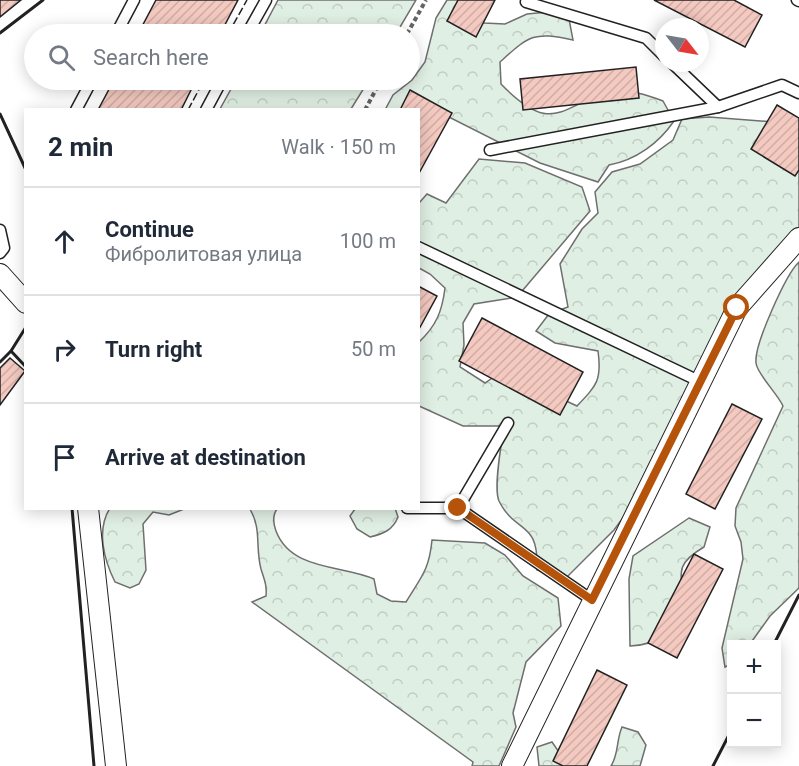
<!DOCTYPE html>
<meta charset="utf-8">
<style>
body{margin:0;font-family:Roboto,sans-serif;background:#f6f6f7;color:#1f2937}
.controls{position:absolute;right:18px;bottom:18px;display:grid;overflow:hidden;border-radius:0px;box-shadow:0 3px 15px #0003}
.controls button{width:54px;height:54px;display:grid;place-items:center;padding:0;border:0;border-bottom:2px solid #e0e1e3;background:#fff;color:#1f2937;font:30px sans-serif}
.compass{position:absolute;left:655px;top:18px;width:54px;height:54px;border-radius:50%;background:#fff;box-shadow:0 3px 15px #0003;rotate:121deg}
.stop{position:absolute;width:18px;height:18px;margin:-14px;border:4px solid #b45309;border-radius:50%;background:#fff}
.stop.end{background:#b45309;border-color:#fff;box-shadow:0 2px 6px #0008}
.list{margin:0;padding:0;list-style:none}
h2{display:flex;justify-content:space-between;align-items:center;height:78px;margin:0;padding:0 24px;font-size:26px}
h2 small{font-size:20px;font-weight:400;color:#747a83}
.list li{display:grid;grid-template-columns:39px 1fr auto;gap:18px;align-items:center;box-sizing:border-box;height:108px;padding:0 24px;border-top:2px solid #e0e1e3}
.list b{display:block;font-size:22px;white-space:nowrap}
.list p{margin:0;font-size:20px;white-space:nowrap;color:#747a83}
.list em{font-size:20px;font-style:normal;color:#747a83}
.icon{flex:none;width:33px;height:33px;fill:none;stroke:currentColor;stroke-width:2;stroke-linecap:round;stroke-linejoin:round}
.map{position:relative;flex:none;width:799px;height:766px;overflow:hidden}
.search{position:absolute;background:#fff;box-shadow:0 3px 15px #0003;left:24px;top:24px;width:396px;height:66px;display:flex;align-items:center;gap:15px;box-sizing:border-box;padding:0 21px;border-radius:33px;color:#747a83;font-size:22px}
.panel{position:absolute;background:#fff;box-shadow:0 3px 15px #0003;left:24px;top:108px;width:396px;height:402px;border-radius:0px}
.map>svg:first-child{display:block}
</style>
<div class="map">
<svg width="799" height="766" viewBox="0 0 799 766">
<defs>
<pattern id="forest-crowns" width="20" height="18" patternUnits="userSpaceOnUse" patternTransform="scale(1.5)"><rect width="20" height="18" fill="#e0efe3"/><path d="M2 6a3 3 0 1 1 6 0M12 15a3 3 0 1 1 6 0" fill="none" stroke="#c0cdc2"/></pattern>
<pattern id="building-hatch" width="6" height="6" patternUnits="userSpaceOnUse" patternTransform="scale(1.5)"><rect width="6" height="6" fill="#f3c9c0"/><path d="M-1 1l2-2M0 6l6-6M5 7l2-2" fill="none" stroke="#d0aca5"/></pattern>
</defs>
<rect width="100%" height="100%" fill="#fff"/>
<g fill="url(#forest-crowns)" stroke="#6f6f6f" stroke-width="1.5">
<polygon points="278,0 416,0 396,34 260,34"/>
<path d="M447,0H476L473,5L484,23L505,24L527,14L548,12L569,19L573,40C533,31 529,36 500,62L501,84C560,145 564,94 622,92C636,91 650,96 663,101L674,121C659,143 636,160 609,165L598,182L540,163L445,115L418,110H385L393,95L412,80L425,62L436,18Z"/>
<polygon points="236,80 369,80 351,109 220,109"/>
<path d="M709,117L799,124V240L753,288L628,511L614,530L565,579L537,570C539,519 516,535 499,501C493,488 502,441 504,426H463L419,406V342C436,326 442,312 445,288L430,274L419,268V203L427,194L446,203L479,159L525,163L582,187L590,211L517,297L474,304L463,323L464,345L460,367L485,383L502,371L577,406C597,385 602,380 598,351L555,343L536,331L549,314L568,307L560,264L582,229L598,213L595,192L612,172L640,164L673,140L682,119Z"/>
<path d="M799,262V588L770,616L750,644H732L731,664L725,667L722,648L743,559L741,542L735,526L736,508L783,406C777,393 757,374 756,363C754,345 786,274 799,262Z"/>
<path d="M110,508L184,509L169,515L153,512L143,524L146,570L139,584L130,588L115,582C104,560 96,530 110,508Z"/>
<path d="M395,508L398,517C393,530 383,534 370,537L357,529L350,516L355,509Z"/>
<path d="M250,509H277C272,516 273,523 276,531C291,571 343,565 374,579L377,594L391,601L406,602C421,577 429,571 432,540L485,543L505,555L523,576L558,598L561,626L526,662L513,713L516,727L499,766H472L473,762L252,602L266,596C267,584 264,579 261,569C255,547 262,530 250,509Z"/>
<path d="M689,518L710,527L704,547C680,561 677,570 685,597C670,625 666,645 630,646L629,579L633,556Z"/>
<path d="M622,727L638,732L646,745L640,766H611C619,753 616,741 622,727Z"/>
<polygon points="552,742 561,755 564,766 539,766 537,747"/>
</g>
<g fill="url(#building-hatch)" stroke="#222" stroke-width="1.5">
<polygon points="0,0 21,0 0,17"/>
<polygon points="156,0 238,0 220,34 138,34"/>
<polygon points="458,0 495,0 476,37 447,21"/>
<polygon points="654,0 734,0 762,15 745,47"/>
<polygon points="636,67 639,98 523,110 520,79"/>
<polygon points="114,80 196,80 181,110 98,110"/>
<polygon points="410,90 452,113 418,175 418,110 400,110"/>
<polygon points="777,105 799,118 799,170 795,176 751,149"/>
<polygon points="418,286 437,296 418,331"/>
<polygon points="482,318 583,372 560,415 459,361"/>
<polygon points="10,358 25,371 0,405 0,368"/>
<polygon points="732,404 762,419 715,509 686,494"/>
<polygon points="694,554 723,569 677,658 648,643"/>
<polygon points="597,670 627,685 587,766 563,766 553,761"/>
</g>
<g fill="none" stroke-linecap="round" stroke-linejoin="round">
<g stroke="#222" stroke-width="13">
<g id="lane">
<polyline points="527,0 526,2 646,38 664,56"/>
<polyline points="797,0 799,1"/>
<polyline points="116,34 134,0"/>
<polyline points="247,34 266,0"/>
<polyline points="672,63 718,107"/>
<polyline points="76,110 92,80"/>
<polyline points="206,110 222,80"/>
<polyline points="490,150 718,107 782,85 799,93"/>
<polyline points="0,230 4,248 0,253"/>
<polyline points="418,247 701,382"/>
<polyline points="508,423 458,508 592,600"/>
<polyline points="407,508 458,508"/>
</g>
</g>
<g stroke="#222" stroke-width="22">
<g id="street">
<polyline points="0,274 26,303"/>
<polyline points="88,508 116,766"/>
<polyline points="512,766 737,308 799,238"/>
</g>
</g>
<g stroke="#646464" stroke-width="4" stroke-dasharray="4.5 3" stroke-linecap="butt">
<polyline points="407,34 426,0"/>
<polyline points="365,110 381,80"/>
</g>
<use href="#lane" stroke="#fff" stroke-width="10"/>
<use href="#street" stroke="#fff" stroke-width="20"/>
<g stroke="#222" stroke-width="1.5" stroke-dasharray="8 3" stroke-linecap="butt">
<polyline points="228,34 247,0"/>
<polyline points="188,110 204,80"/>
</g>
<g stroke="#222" stroke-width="3">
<polyline points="0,33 43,0"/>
<polyline points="0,114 26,170"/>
<polyline points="11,351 26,367"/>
<polyline points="0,362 11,351 26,327"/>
<polyline points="72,508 94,766"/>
<polyline points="774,644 799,595"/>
<polyline points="713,766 732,729"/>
</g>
</g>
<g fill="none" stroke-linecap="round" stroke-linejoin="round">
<polyline stroke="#b45309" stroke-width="8" points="458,508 592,600 737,308"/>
</g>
</svg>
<div class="controls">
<button>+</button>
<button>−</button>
</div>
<svg class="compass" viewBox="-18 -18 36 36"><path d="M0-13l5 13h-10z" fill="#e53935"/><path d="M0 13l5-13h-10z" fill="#747a83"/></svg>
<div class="stop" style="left:737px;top:308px"></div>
<div class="stop end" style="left:458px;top:508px"></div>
<div class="search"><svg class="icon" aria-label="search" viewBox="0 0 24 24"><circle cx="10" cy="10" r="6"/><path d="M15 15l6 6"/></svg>Search here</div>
<section class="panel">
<h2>2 min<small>Walk · 150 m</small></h2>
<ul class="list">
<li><svg class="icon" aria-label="ahead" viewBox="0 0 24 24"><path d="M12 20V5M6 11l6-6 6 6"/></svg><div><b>Continue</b><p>Фибролитовая улица</p></div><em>100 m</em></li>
<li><svg class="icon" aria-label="right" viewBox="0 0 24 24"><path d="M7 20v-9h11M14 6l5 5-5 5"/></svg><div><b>Turn right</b></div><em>50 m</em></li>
<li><svg class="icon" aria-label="arrive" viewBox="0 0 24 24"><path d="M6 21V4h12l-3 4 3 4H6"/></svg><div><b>Arrive at destination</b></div></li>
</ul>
</section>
</div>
